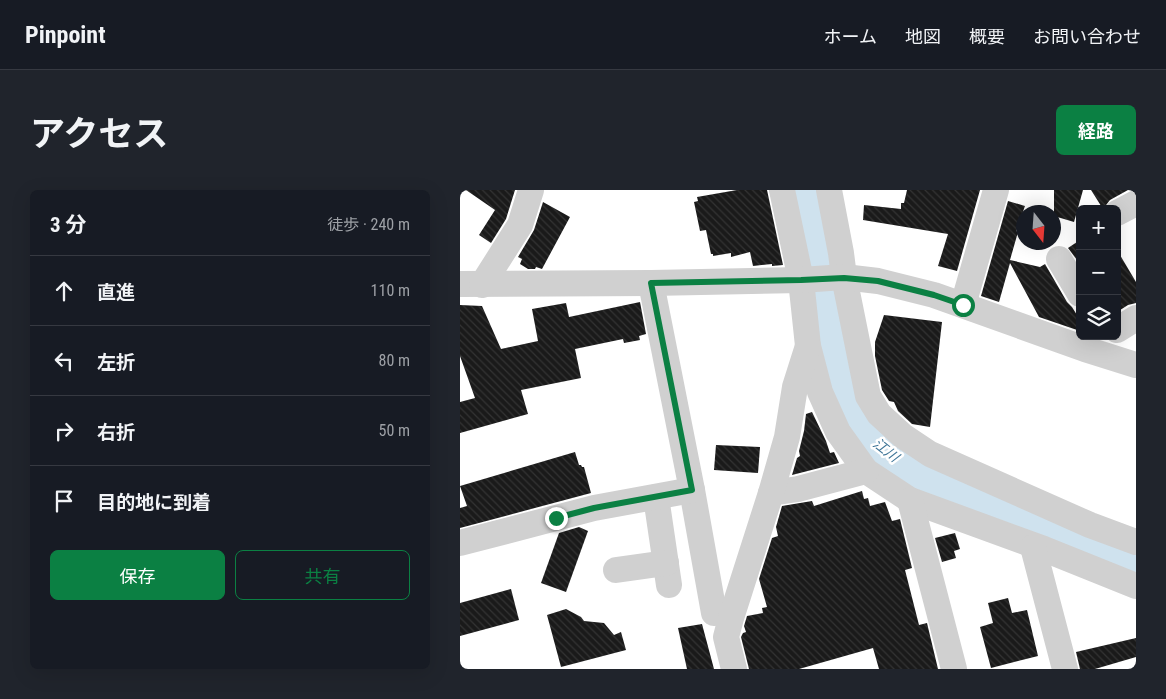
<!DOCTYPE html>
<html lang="ja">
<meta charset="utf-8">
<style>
body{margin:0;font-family:"Roboto Condensed","Noto Sans JP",sans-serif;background:#20242c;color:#f1f3f6}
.controls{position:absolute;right:15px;top:15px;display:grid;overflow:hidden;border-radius:8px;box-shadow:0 5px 20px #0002}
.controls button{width:45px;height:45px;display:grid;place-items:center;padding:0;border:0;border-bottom:1px solid #363941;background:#171b24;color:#f1f3f6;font:25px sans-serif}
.compass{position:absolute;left:556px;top:15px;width:45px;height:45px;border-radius:50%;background:#171b24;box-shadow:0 5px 20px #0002;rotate:163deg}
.stop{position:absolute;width:15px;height:15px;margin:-11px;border:4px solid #0b8043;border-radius:50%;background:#fff}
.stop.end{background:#0b8043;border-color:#fff;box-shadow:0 1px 5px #0008}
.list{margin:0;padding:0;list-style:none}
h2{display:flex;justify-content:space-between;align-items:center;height:65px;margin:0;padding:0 20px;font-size:21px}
h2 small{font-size:16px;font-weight:400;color:#9ea1a6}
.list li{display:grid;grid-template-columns:32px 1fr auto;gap:15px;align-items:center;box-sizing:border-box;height:70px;padding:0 20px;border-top:1px solid #363941}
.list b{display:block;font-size:19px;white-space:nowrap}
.list em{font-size:16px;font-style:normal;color:#9ea1a6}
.actions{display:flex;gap:10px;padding:15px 20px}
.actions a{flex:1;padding:11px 0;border:1px solid #0b8043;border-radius:8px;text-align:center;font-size:18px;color:#0b8043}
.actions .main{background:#0b8043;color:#fff}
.icon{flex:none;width:28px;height:28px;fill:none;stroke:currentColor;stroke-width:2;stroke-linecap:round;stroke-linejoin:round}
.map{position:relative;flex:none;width:676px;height:479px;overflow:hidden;border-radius:8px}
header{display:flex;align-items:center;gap:30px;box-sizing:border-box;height:70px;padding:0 25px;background:#171b24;border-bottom:1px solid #363941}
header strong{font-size:24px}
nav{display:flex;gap:28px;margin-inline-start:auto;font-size:18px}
.intro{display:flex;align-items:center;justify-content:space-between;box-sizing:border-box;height:120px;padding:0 30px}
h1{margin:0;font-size:35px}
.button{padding:12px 22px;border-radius:8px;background:#0b8043;color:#fff;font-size:18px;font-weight:700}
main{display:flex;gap:30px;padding:0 30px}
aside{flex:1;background:#171b24;border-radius:8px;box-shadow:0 5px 20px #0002}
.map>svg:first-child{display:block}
</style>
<header>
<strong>Pinpoint</strong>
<nav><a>ホーム</a><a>地図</a><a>概要</a><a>お問い合わせ</a></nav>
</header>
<div class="intro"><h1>アクセス</h1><a class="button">経路</a></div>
<main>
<aside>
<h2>3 分<small>徒歩 · 240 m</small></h2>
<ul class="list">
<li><svg class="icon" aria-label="ahead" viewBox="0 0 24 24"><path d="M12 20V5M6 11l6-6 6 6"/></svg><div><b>直進</b></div><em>110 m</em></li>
<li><svg class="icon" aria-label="left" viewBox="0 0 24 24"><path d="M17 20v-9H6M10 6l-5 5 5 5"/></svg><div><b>左折</b></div><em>80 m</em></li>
<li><svg class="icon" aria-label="right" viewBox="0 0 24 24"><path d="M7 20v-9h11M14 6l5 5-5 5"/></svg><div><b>右折</b></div><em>50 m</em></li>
<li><svg class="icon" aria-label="arrive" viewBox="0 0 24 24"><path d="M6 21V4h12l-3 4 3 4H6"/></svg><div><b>目的地に到着</b></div></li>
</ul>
<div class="actions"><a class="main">保存</a><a>共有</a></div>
</aside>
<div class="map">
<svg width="676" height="479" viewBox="0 0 676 479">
<defs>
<pattern id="building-back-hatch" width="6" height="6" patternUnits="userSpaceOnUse" patternTransform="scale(1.25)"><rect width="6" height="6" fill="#1a1a1a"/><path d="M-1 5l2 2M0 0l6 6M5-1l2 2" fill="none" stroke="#333"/></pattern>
</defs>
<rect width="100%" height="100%" fill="#fff"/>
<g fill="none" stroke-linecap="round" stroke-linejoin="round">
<polyline stroke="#cfe2ee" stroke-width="32" points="350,0 363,122 373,172 395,225 405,243 414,252 475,295 549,327 633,360 676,379"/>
</g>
<g fill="url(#building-back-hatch)">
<polygon points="6,0 55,0 46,29 31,53 19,45 35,20"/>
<polygon points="277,0 307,0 323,75 312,76 312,74 293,76 290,62 271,67 271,63 253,66 253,64 251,64 246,40 240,41 234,12 238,11 237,7"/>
<polygon points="447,0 520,0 497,81 478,76 488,44 403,30 404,15 441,19 441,13 444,13"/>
<polygon points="594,0 623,0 614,32 594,26"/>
<polygon points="631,0 668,0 650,10 643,19"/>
<polygon points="548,11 565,16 556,41 558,42 550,70 580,77 585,74 607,112 612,117 620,130 620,141 579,127 550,73 539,112 521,106"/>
<polygon points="83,12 110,27 82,79 76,77 75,79 68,79 60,74 62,69 58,67 74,40"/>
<polygon points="620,50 620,69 617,70 608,58"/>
<polygon points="657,60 676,92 676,113 668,115 657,122"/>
<polygon points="180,112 186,144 179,146 180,150 164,153 163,149 115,159 121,188 61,200 68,224 0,243 0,212 15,208 0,166 0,115 22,116 41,159 78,151 72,119 106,113 109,127"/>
<polygon points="424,125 482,132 470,237 452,234 438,221 434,212 429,211 422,200 415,166 415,152"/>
<polygon points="352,222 366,251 370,263 374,262 379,273 332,285 337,268 340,266 339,261 344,241 346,224"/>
<polygon points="256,255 300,257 298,283 254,280"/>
<polygon points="115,262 119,275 121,275 122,277 124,277 131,303 0,338 0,318 7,316 0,296"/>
<polygon points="402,301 404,309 408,308 410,316 425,312 432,331 440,329 452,378 445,380 459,435 467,433 478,479 419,479 413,458 339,479 289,479 281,447 283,443 286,442 284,436 287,426 303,423 302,418 307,417 299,389 312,348 318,346 316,337 322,316 352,311 354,316"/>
<polygon points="119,337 128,341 106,402 81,393 99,343"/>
<polygon points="495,343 500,359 494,361 496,368 482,372 475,348"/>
<polygon points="51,399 59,430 0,446 0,413"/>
<polygon points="548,408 552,423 567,420 578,466 531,478 520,437 533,433 528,413"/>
<polygon points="106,419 121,427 124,431 144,433 154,445 161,442 166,460 101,477 87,425"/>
<polygon points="242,434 254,479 227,479 218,438"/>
<polygon points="676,448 676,467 635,479 620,479 616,462"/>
</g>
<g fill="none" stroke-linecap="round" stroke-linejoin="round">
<g stroke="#d0d0d0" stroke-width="26">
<polyline points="322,0 341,90 348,156 360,202 378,242 406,281 450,310 584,359 676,396"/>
<polyline points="369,0 381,63 384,87 408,206 419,224 443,246 470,264 630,335 676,352"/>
<polyline points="657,23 676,13"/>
<polyline points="599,69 620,104"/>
<polyline points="191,93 232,300 254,423"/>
<polyline points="0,94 191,93 341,90 384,87 418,91 474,105 625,159 676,175"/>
<polyline points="22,95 60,35 71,0"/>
<polyline points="503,115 536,0"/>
<polyline points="657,140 676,128"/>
<polyline points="311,303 338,299 406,281"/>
<polyline points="196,307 209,395"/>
<polyline points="450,310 494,479"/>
<polyline points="0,353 134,318 232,300"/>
<polyline points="573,357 605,479"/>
<polyline points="156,380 206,373"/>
<polyline points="274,479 266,447 271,428 311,303 327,247 335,197 348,156"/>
</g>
</g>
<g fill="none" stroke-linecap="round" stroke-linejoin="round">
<polyline stroke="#0b8043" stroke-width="6" points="96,328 134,318 232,300 191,93 341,90 384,88 418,91 474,105 503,115"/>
</g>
<g text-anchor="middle" stroke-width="5" stroke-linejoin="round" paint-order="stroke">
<g font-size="14" font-style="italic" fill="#3f7597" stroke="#fff">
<text transform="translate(426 260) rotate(38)" y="5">江川</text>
</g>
</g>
</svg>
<div class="controls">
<button>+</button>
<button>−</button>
<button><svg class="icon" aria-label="layers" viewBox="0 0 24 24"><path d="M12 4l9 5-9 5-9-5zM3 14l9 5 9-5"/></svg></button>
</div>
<svg class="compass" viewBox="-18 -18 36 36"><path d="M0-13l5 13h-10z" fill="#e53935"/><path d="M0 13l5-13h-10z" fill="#9ea1a6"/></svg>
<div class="stop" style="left:503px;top:115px"></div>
<div class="stop end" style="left:96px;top:328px"></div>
</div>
</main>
